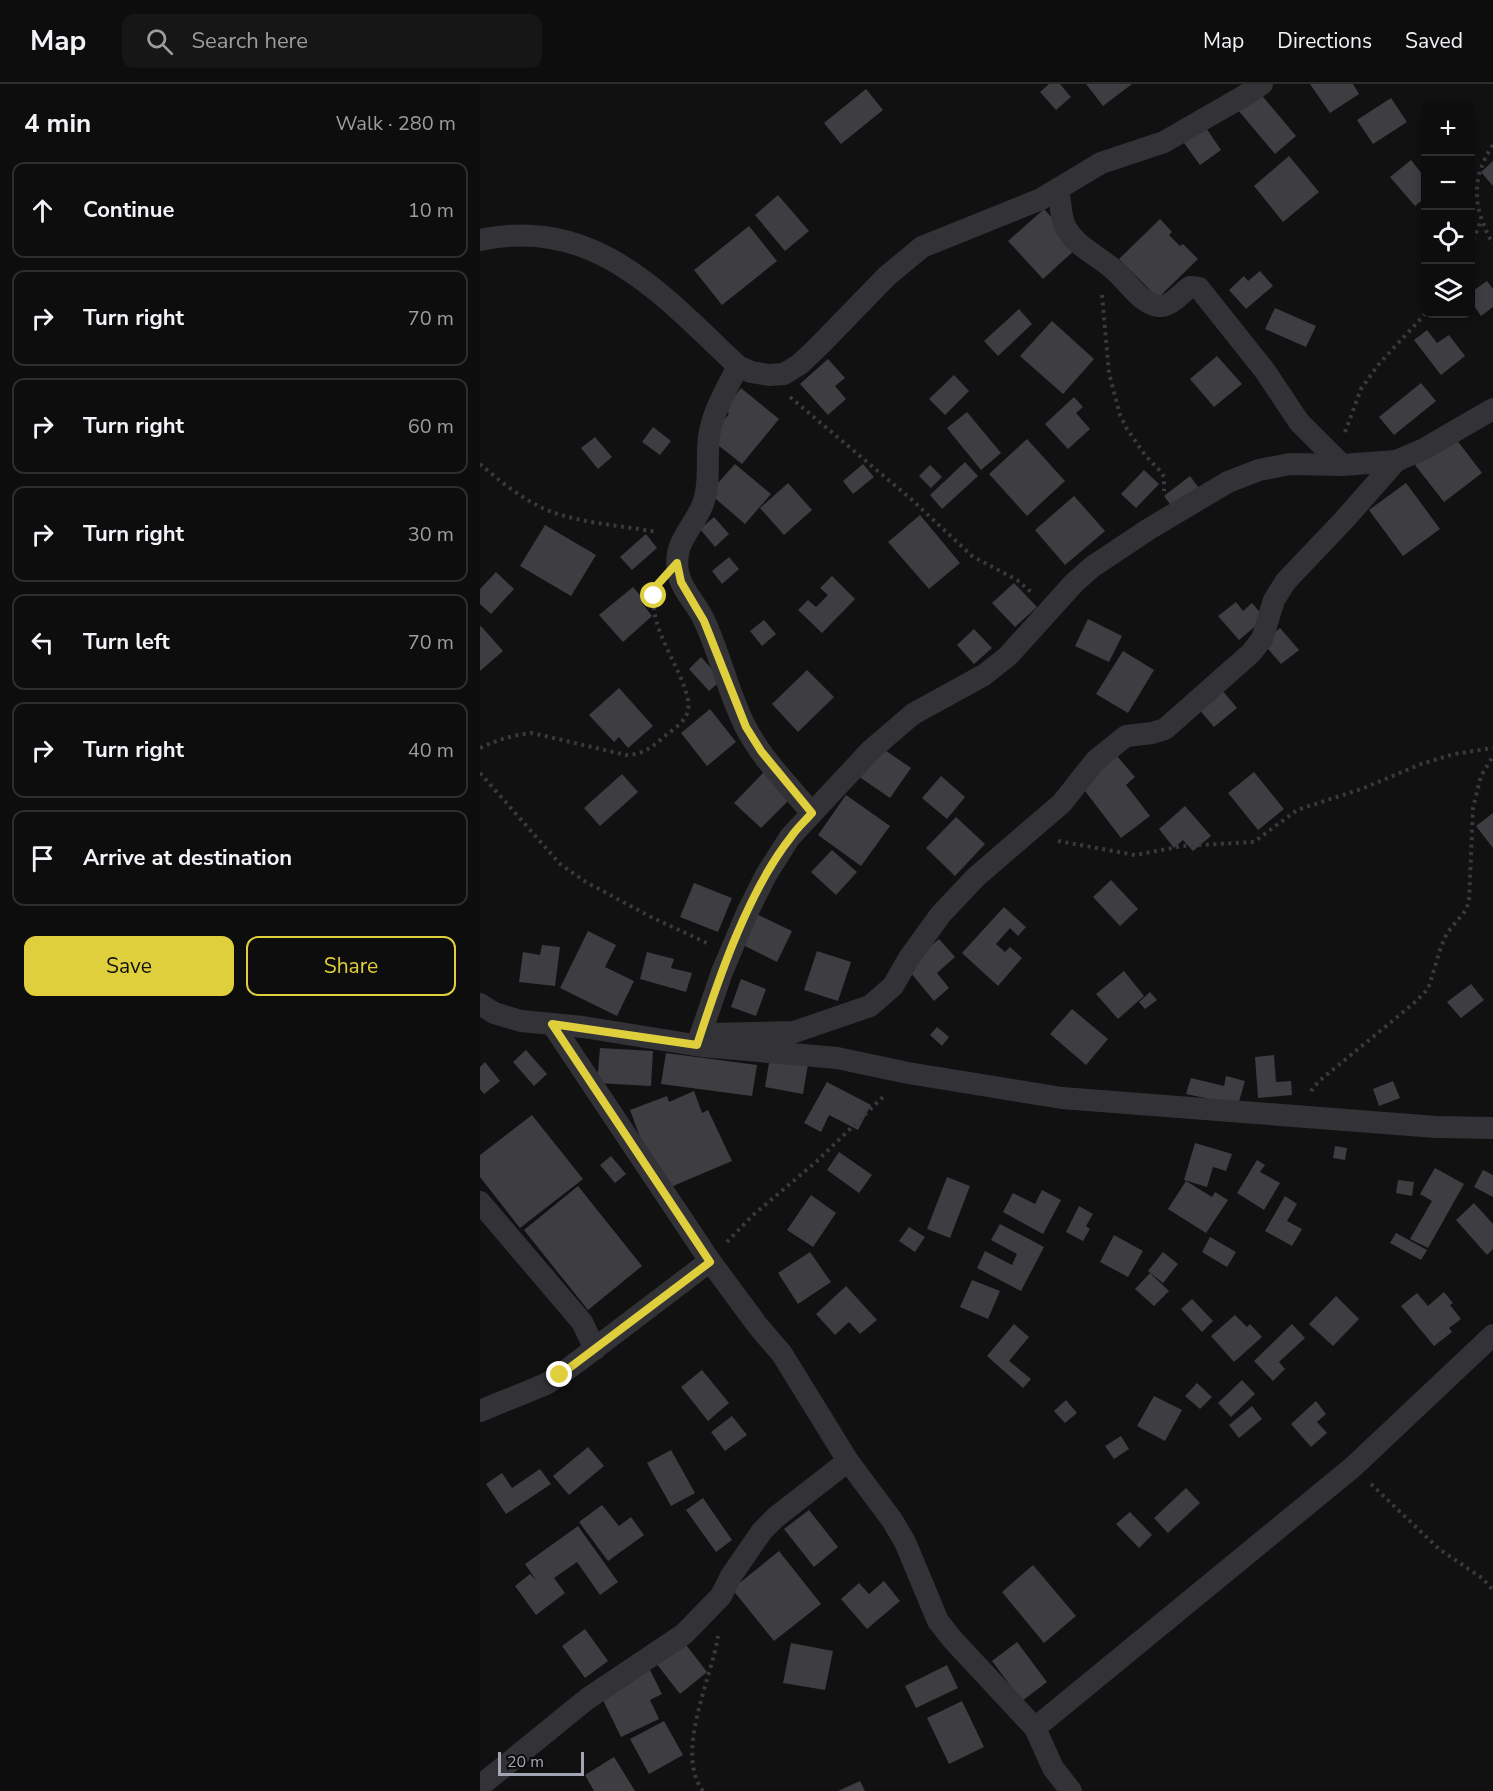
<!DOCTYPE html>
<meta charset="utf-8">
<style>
body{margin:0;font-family:"Nunito Sans",sans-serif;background:#161617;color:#f1f3f6}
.controls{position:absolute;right:18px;top:18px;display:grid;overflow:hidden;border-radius:12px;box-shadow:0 3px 9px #0003}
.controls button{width:54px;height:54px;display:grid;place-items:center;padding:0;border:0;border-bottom:2px solid #2d2d2e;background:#0d0d0e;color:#f1f3f6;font:30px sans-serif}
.scale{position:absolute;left:18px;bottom:15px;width:86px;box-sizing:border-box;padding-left:6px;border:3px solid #a4a5b2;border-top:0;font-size:16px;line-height:21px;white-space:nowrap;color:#a4a5b2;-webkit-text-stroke:4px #0c0c0d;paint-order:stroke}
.stop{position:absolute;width:18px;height:18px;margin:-14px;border:4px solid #dfcf3d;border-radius:50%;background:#fff}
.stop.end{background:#dfcf3d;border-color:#fff;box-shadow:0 2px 6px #0008}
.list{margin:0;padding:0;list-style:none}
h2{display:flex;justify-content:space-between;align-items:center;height:78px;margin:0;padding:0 24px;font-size:26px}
h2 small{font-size:20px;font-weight:400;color:#9a9c9e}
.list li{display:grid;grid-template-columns:39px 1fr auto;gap:18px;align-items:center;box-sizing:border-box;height:96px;margin:0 12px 12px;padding:0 12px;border:2px solid #2d2d2e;border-radius:12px}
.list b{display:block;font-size:22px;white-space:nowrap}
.list em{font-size:20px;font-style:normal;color:#9a9c9e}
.actions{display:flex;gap:12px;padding:18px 24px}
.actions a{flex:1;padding:14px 0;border:2px solid #dfcf3d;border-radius:12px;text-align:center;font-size:21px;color:#dfcf3d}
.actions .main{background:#dfcf3d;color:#111}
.icon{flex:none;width:33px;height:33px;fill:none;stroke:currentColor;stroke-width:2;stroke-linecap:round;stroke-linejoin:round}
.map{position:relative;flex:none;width:1013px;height:1707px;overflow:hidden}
header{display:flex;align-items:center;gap:36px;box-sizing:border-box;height:84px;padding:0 30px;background:#0d0d0e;border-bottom:2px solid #2d2d2e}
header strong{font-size:28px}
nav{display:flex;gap:33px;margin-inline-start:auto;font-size:21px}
.search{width:420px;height:54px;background:#161617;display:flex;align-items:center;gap:15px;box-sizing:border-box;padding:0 21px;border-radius:12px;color:#9a9c9e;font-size:22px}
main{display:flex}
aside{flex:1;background:#0d0d0e}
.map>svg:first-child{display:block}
</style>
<header>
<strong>Map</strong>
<div class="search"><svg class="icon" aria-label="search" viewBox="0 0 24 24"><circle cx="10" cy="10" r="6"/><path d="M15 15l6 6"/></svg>Search here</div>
<nav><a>Map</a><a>Directions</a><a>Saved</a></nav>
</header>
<main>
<aside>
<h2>4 min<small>Walk · 280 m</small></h2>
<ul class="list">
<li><svg class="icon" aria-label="ahead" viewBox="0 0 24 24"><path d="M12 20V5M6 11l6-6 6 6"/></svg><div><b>Continue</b></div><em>10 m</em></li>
<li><svg class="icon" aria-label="right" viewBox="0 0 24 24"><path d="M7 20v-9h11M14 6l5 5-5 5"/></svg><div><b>Turn right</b></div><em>70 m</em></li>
<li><svg class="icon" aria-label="right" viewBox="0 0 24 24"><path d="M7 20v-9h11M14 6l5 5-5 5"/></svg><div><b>Turn right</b></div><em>60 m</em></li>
<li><svg class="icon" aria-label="right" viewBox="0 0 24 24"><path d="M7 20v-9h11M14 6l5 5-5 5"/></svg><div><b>Turn right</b></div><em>30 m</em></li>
<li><svg class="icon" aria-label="left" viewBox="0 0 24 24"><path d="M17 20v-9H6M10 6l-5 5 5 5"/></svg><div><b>Turn left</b></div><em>70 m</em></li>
<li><svg class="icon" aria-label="right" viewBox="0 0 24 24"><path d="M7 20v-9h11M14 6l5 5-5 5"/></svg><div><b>Turn right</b></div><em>40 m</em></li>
<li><svg class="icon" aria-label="arrive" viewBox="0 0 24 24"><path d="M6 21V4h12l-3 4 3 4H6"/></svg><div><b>Arrive at destination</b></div></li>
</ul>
<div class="actions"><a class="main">Save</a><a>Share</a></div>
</aside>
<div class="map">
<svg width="1013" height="1707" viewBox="0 0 1013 1707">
<rect width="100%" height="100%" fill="#111112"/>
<g fill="#3e3e42">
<polygon points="569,0 580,0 591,13 576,26 560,8"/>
<polygon points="606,0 652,0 623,22"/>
<polygon points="830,0 873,0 879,10 850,29"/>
<polygon points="386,5 403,26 361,60 344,39"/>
<polygon points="779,8 816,52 795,70 758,26"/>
<polygon points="911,14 927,38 893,60 877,36"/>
<polygon points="726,44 741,66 720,81 704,59"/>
<polygon points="809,72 839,108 803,138 774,102"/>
<polygon points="931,76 946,95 946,113 935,122 910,93"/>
<polygon points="1013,77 1013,102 1001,88"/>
<polygon points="298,111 329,147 305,167 275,131"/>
<polygon points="564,125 598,163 563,195 528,157"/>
<polygon points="680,135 692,148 689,151 700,162 703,160 718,175 678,214 639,175"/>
<polygon points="269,142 297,177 242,221 214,186"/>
<polygon points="780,187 793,202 766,225 749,206 764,192 768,197"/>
<polygon points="1007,197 1013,205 1013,223 1001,232 990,216 990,209"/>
<polygon points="795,224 836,242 826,263 785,245"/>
<polygon points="539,225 552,240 518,272 504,257"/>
<polygon points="572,237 614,275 583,310 540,272"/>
<polygon points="947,246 957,259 969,251 985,272 961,291 934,256"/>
<polygon points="737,272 762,300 734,323 710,295"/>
<polygon points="348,275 365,294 355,302 366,315 348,331 320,300"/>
<polygon points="474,291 489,307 465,331 449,315"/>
<polygon points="941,299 956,317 914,351 899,333"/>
<polygon points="261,304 299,335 262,380 229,354 249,330 244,326"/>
<polygon points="594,313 603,323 596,329 610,345 588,365 565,340"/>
<polygon points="487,328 521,369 501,386 467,344"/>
<polygon points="173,343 191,357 180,371 162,358"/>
<polygon points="973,351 1002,389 964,418 935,381"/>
<polygon points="115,353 132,373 118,385 101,364"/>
<polygon points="547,355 585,397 547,432 509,390"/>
<polygon points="485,378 498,392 462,425 450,411"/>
<polygon points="255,380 291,410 265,440 229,409"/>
<polygon points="383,380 394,393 373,410 363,397"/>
<polygon points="450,381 462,393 451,404 439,392"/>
<polygon points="664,386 679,400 656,424 641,410"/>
<polygon points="710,392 721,407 695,427 684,412"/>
<polygon points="308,399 332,426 304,451 280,424"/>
<polygon points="926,399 960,445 923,472 889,426"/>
<polygon points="594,412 625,447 585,481 555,446"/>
<polygon points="440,431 480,479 449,505 408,458"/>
<polygon points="234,433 249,450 235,463 220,445"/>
<polygon points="65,441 116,471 91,512 40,482"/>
<polygon points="166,450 177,464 152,486 140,473"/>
<polygon points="249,473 259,485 242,500 232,487"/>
<polygon points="16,488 34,505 11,530 0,520 0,505"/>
<polygon points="352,492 375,515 342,549 318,526 328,516 336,523 348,511 340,504"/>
<polygon points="534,499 557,523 535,543 512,519"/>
<polygon points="153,503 165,517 162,519 172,532 143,558 119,531"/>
<polygon points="756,518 763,527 772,519 785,534 759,556 738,532"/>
<polygon points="608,535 642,552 629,578 595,562"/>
<polygon points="284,536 296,550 282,562 270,547"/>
<polygon points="1,542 23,567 0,587 0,543"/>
<polygon points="800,544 819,566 801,580 782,558"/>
<polygon points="494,545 512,564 494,580 477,561"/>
<polygon points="643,567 674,586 648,629 616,610"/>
<polygon points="221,573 242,596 229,607 209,585"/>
<polygon points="327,586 354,613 318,648 292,620"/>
<polygon points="139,604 173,642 148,664 139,653 134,658 109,631"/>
<polygon points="741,605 757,624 734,643 718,624"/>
<polygon points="230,625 256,658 227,682 201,649"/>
<polygon points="399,662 431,684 410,714 378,692"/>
<polygon points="637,672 655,693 646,701 670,732 641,754 602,703"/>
<polygon points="284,688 311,714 281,744 254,719"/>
<polygon points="774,688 804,725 778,746 748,709"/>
<polygon points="142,690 158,708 120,742 104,724"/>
<polygon points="461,692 485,713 467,735 442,714"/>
<polygon points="366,711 410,742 381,782 338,751"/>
<polygon points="705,722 731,752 713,767 703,756 694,764 679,745"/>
<polygon points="1013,729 1013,764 996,742"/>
<polygon points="476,733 505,760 475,792 446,764"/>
<polygon points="352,766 377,788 356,811 331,788"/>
<polygon points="631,796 658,825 640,842 613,813"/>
<polygon points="214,799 252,814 238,848 200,833"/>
<polygon points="524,823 546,843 538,852 530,844 516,860 525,868 530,863 542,874 518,902 482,869"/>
<polygon points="274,829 312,847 297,878 259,859"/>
<polygon points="108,847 136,861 125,883 154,897 137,932 80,904"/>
<polygon points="459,855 475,873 457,889 469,904 454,917 426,883"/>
<polygon points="62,861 80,863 75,902 39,898 43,868 60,871"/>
<polygon points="337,867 371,878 358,917 324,906"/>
<polygon points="167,868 194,875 191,884 212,889 206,908 160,895"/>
<polygon points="644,887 664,912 638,935 616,910"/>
<polygon points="261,895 286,905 276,932 251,923"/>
<polygon points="991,900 1004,916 981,934 967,918"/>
<polygon points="670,908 677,916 665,925 659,918"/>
<polygon points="592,925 628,955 606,981 570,950"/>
<polygon points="457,943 469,953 462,962 450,951"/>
<polygon points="120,964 173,967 171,1002 117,999"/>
<polygon points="46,966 67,990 54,1002 33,978"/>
<polygon points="186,969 277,981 272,1012 181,1000"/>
<polygon points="794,971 796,998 811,997 812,1011 778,1014 775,973"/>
<polygon points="290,973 328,980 323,1010 285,1003"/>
<polygon points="5,978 20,997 4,1010 0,1005 0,983"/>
<polygon points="746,992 765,997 758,1021 706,1010 711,994 744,1002"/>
<polygon points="913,997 920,1014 899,1022 893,1005"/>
<polygon points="347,998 391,1021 378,1046 349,1031 341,1048 324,1039"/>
<polygon points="214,1007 222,1029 228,1026 252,1077 186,1105 160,1053 150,1026 187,1012 189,1018"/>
<polygon points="52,1031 103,1095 40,1144 0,1093 0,1071"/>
<polygon points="715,1059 752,1070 746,1087 733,1083 727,1103 704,1096"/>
<polygon points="855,1062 867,1064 865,1076 853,1074"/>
<polygon points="359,1068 392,1091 379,1109 347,1086"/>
<polygon points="131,1072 146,1090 135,1099 120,1081"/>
<polygon points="777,1076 785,1081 780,1088 800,1099 784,1126 757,1109"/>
<polygon points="955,1084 984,1100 948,1164 930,1155 952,1117 940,1110"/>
<polygon points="1003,1086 1013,1091 1013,1113 994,1103"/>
<polygon points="467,1093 490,1102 470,1154 447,1145"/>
<polygon points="918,1096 934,1098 932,1112 916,1109"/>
<polygon points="706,1097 732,1113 735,1108 748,1116 726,1149 688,1125"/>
<polygon points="98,1102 162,1182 108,1226 44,1146"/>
<polygon points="562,1106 581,1116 563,1150 523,1128 533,1109 555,1120"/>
<polygon points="331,1111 356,1129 333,1163 307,1146"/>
<polygon points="805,1112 817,1120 807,1137 822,1145 812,1162 785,1147"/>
<polygon points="994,1119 1013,1140 1013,1165 1007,1171 976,1136"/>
<polygon points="599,1122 613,1130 606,1142 610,1145 603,1157 586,1148"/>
<polygon points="520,1140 564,1163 541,1207 497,1184 505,1167 532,1181 537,1170 511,1156"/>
<polygon points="429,1143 445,1153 435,1168 419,1157"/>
<polygon points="916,1149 947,1166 941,1176 910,1159"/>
<polygon points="634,1151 663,1167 648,1193 620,1178"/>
<polygon points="730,1153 756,1168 747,1183 722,1168"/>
<polygon points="330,1168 351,1198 318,1220 298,1189"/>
<polygon points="683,1168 698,1180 683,1199 668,1187"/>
<polygon points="670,1189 689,1207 674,1222 655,1205"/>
<polygon points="492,1196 520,1207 508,1235 480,1223"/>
<polygon points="366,1202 397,1236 380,1250 369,1238 355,1251 336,1230"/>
<polygon points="964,1208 973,1219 970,1221 981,1235 969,1244 972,1248 954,1262 921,1222 937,1209 948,1222"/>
<polygon points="856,1212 879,1235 853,1262 829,1240"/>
<polygon points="712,1215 733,1237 722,1248 701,1225"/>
<polygon points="755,1231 767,1243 770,1240 782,1253 754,1278 731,1252"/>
<polygon points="534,1240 549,1253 529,1277 551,1295 543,1304 507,1272"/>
<polygon points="812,1240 825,1254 799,1278 805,1285 793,1297 774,1277"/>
<polygon points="222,1286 249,1319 228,1337 201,1303"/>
<polygon points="762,1296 775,1310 751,1333 738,1319"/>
<polygon points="717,1299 732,1313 720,1325 705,1312"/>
<polygon points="674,1312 702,1326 685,1357 657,1342"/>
<polygon points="586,1316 597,1329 585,1339 574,1327"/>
<polygon points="836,1317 846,1330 837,1338 847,1349 831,1363 811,1340"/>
<polygon points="772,1322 782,1335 759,1354 749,1341"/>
<polygon points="252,1332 267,1351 245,1367 231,1348"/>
<polygon points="641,1352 649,1365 634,1375 625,1362"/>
<polygon points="108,1363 124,1382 89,1411 73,1392"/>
<polygon points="191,1366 215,1409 191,1422 167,1379"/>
<polygon points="60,1385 71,1400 26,1430 6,1400 22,1389 32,1404"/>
<polygon points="706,1404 720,1419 688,1449 674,1434"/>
<polygon points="223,1414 252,1456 236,1468 206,1426"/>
<polygon points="122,1421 139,1442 151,1433 164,1451 128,1477 99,1438"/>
<polygon points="329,1426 358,1463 334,1483 304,1445"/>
<polygon points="650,1428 672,1451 659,1464 636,1440"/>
<polygon points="98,1442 138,1498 120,1511 97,1478 74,1494 85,1509 56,1531 35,1502 50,1490 56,1496 45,1480"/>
<polygon points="299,1467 341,1520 294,1557 252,1505"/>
<polygon points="553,1481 596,1532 564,1559 522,1508"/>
<polygon points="404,1497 420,1517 387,1545 361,1515 379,1499 389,1510"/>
<polygon points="105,1545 128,1577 105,1594 82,1562"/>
<polygon points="203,1557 227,1588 200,1610 176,1579"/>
<polygon points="537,1558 567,1598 542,1617 512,1577"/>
<polygon points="311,1559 353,1567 345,1606 303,1599"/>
<polygon points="467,1581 478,1604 436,1624 425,1602"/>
<polygon points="170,1586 182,1610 170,1616 179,1635 141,1653 120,1610"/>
<polygon points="482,1617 504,1663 469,1680 447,1634"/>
<polygon points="184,1637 203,1671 169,1690 150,1655"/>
<polygon points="134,1673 155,1707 114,1707 105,1691"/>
<polygon points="380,1697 385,1707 358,1707"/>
</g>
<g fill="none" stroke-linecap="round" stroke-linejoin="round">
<g stroke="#39393e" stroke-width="4" stroke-dasharray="3 4.5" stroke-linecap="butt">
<path d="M1013,61C990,95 993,125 1013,160"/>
<polyline points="990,163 1001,137"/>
<polyline points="622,211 629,289 640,331 647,345 665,371 681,388 684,393 684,407"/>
<polyline points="310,313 431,415 492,472 537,496 551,508"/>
<polyline points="865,348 881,305 898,281 946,229"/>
<path d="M0,380C22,399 49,421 78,430C110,440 144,442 177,448"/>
<path d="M0,664C17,656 33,651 52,649L146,671C163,671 174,662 186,651C193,646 202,639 206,632C221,605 161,544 176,505"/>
<polyline points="0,689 80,780 106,798 171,833 227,859"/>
<polyline points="578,757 655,771 703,762 774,758 817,726 884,704 941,680 974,670 1013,664"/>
<polyline points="831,1007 839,997 933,920 948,905 961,863 967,849 986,826 989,817 993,724 1001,692 1013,672"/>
<polyline points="247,1158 272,1132 337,1077 406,1010"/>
<polyline points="891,1400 959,1465 1002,1494 1013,1506"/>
<path d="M223,1707C194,1669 232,1594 238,1552"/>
</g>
<g stroke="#333237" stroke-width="22">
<path d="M578,106C581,118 580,131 585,142C595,162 617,171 633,185C647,196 660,220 679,222C691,223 701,209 710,203L719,204L785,287L819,338L862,381"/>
<path d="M0,156C115,131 182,211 258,282L271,288L289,291L304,290L320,280L338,263L407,192L442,163L561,115L621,79L684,58L769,9L782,0"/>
<path d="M258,282C247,304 232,329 229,353C226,375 231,401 222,422C212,446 193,458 198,488C201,506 217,520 224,536C240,570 248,608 265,642C282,675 309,702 332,729"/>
<polyline points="0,920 14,929 41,937 103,943 221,962 357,974 428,989 582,1014 956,1043 1013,1044"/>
<polyline points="72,940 230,1177 278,1242 302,1270 368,1377 412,1436 425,1458 458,1537 473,1556 555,1644 573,1684 591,1707"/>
<polyline points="227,950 314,948 390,922 413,902 429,874 461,830 496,793 582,719 616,676 646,652 672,649 685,645 771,569 782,555 794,516 806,497 864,436 916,377"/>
<polyline points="217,961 242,888 267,829 286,791 310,753 391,666 433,630 504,591 528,572 594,499 612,483 669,445 748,398 779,386 810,380 862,381 916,377 944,365 1013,325"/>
<polyline points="0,1118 102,1238 115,1265"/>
<polyline points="0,1327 66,1300 80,1291 230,1177"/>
<polyline points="555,1644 873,1383 1013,1251"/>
<polyline points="0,1702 107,1615 204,1550 241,1512 251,1492 282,1447 296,1433 368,1377"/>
</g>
</g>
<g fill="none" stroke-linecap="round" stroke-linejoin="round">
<path stroke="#dfcf3d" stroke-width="8" d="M80,1291L230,1178L72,940L217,961C238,896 268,807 311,753C317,744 325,737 332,729L281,667L266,643L224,537L201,498L197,479L178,500L174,512"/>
</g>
</svg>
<div class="controls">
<button>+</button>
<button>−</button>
<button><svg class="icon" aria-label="locate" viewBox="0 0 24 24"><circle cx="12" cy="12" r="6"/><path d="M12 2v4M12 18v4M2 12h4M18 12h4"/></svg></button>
<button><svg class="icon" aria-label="layers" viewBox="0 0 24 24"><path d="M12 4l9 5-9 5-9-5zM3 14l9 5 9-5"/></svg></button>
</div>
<div class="scale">20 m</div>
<div class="stop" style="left:174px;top:512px"></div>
<div class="stop end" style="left:80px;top:1291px"></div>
</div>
</main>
